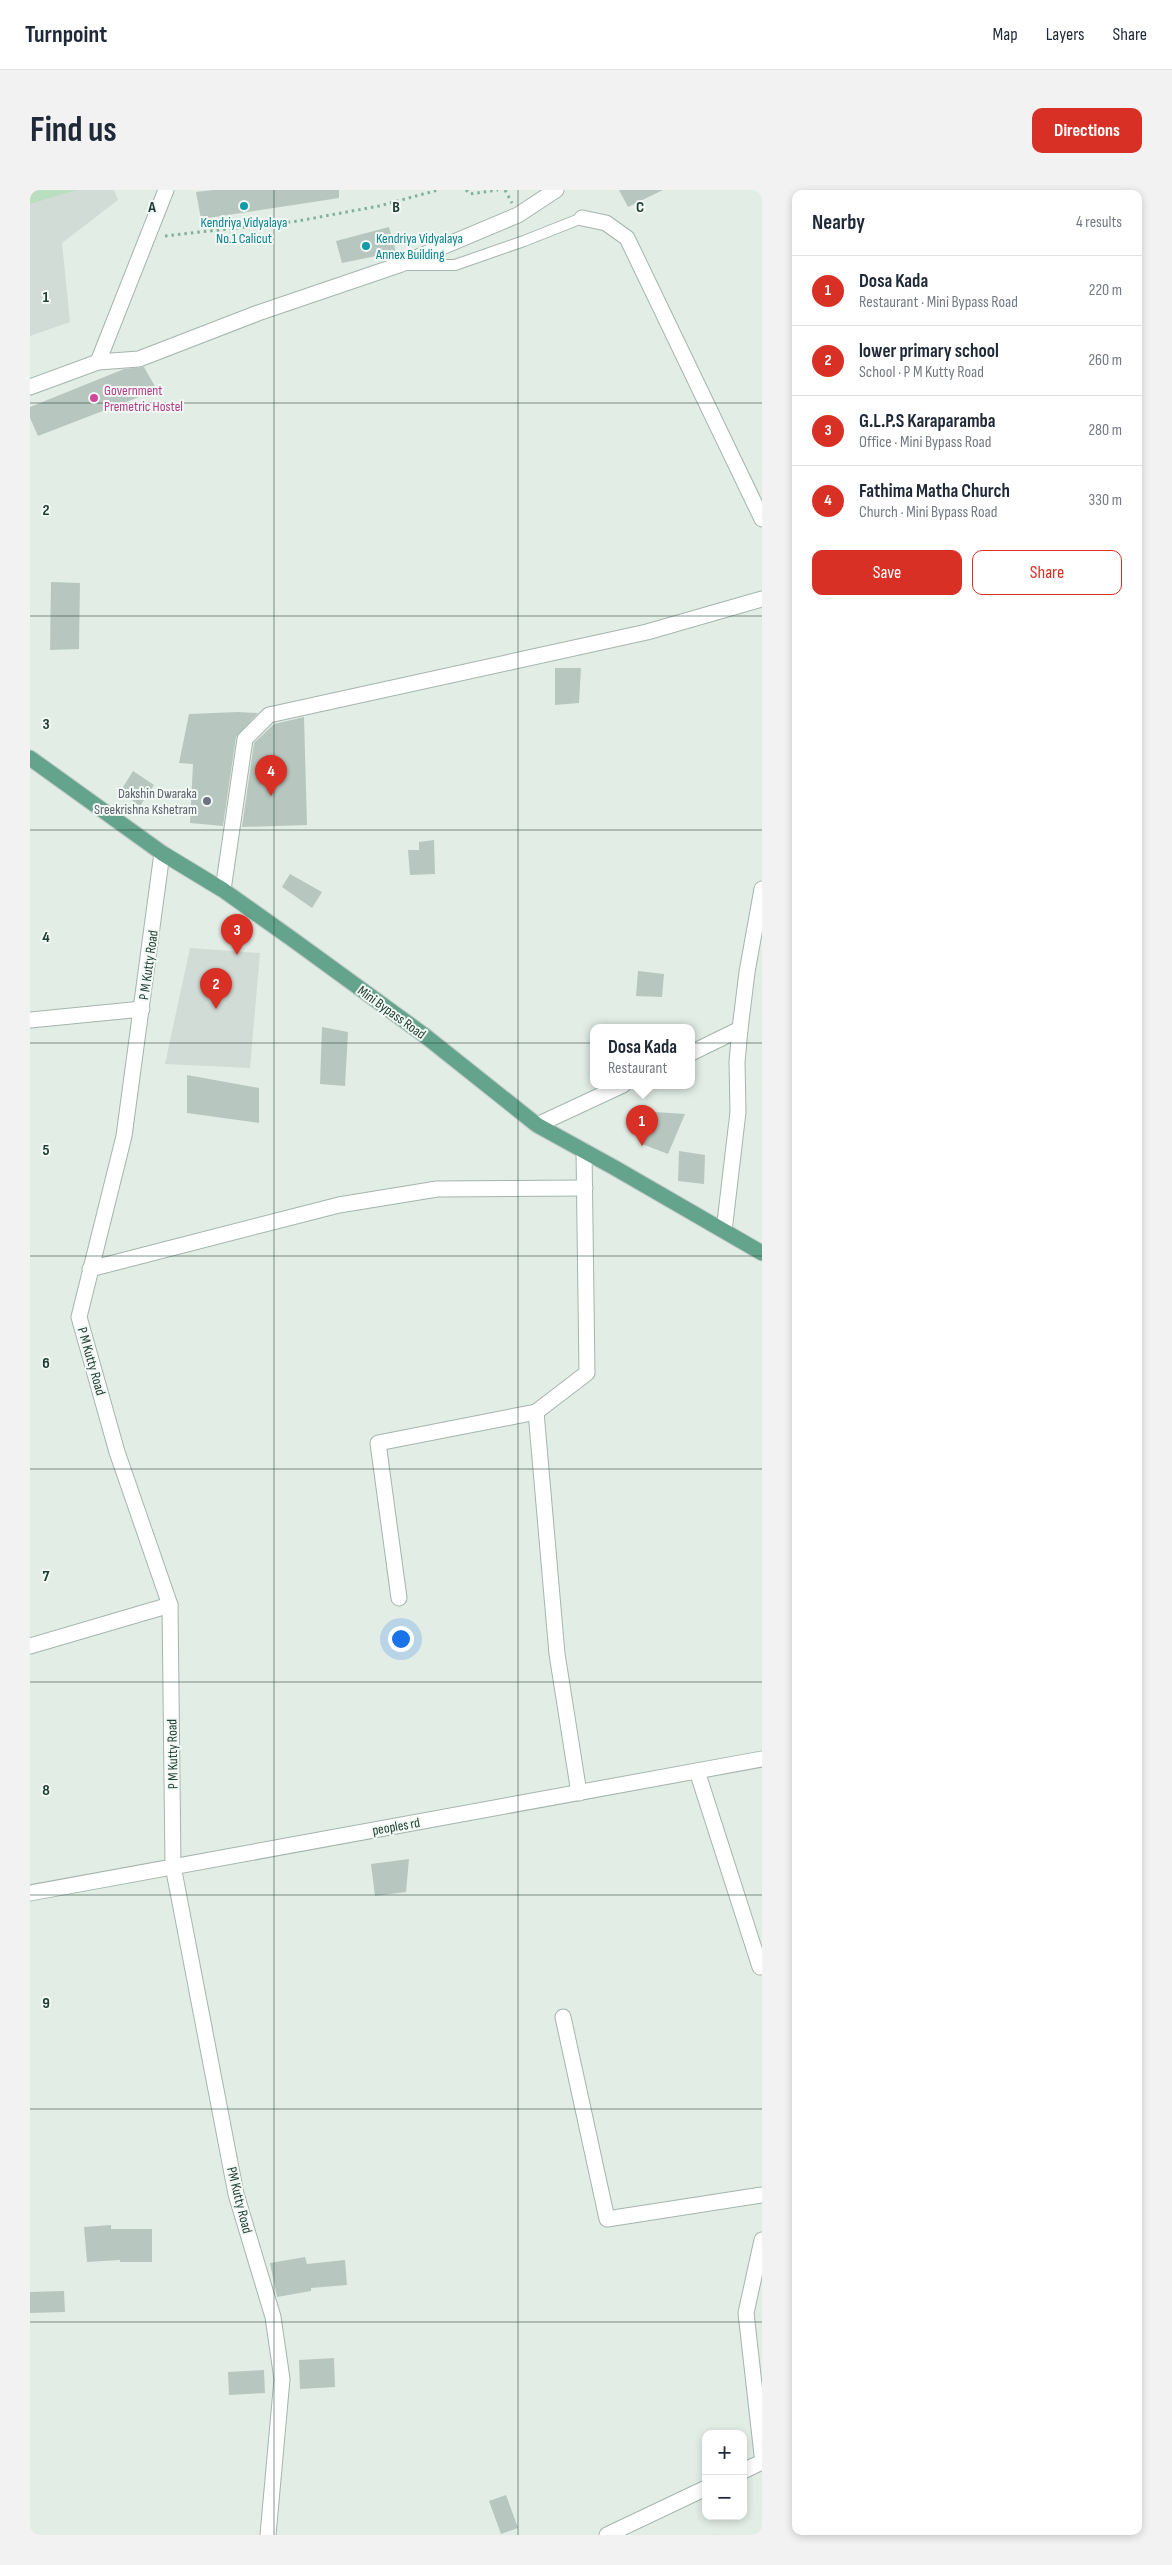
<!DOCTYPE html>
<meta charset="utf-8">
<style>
body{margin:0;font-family:"Sofia Sans Condensed",sans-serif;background:#f2f2f3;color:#1f2937}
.controls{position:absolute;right:15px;bottom:15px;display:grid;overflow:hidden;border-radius:10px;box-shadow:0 2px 8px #0003}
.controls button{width:45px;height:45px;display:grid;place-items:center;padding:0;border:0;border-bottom:1px solid #e0e1e3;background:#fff;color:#1f2937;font:25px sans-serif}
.you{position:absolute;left:370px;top:1448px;width:18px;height:18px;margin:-12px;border:4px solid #fff;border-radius:50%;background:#1a73e8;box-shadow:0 0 0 8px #1a73e833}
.badge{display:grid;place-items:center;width:32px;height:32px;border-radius:50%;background:#d93025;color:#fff;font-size:16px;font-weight:700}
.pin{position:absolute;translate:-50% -41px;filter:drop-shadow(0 1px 2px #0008)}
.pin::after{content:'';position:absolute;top:26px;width:18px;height:15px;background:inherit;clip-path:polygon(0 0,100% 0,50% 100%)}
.popup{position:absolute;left:560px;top:834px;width:105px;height:65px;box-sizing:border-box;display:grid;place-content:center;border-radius:10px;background:#fff;filter:drop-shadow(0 1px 4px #0005);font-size:16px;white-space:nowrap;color:#747a83}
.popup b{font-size:19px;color:#1f2937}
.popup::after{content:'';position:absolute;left:50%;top:100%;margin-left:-10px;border:10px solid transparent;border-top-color:#fff}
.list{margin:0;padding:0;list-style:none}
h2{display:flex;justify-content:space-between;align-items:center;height:65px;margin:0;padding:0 20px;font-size:21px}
h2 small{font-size:16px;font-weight:400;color:#747a83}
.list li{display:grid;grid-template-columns:32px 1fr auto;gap:15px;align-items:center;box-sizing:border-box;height:70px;padding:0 20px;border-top:1px solid #e0e1e3}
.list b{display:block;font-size:19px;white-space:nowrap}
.list p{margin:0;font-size:16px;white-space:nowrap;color:#747a83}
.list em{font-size:16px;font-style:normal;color:#747a83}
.actions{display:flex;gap:10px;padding:15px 20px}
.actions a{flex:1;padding:11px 0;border:1px solid #d93025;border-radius:10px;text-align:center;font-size:18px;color:#d93025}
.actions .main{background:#d93025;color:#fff}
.map{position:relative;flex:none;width:732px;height:2345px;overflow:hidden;border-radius:10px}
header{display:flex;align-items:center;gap:30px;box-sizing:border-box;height:70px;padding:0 25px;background:#fff;border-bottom:1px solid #e0e1e3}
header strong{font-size:24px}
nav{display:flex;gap:28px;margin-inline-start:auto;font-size:18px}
.intro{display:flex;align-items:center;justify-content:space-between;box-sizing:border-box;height:120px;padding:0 30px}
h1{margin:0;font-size:35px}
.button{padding:12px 22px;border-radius:10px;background:#d93025;color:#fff;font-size:18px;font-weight:700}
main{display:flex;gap:30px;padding:0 30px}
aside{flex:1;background:#fff;border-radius:10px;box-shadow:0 2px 8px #0003}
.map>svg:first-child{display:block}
</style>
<header>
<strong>Turnpoint</strong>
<nav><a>Map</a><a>Layers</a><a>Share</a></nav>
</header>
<div class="intro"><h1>Find us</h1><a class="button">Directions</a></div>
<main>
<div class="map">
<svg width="732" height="2345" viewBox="0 0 732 2345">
<rect width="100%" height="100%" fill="#e2ede6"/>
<g fill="#d0dcd5">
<polygon points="0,0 84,0 88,10 32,53 40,132 0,146"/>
<polygon points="160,758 230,763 220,878 135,874"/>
</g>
<polygon fill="#badec0" points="0,0 46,0 0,14"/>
<g fill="#b7c7bf">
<polygon points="183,0 309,0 309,8 171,29 166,2"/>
<polygon points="589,0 633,0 598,17"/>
<polygon points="359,37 366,62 312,73 306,51"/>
<polygon points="114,177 127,200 8,246 0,228 0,217 94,179"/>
<polygon points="21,392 50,393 49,459 20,460"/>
<polygon points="525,478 551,478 549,513 525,515"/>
<polygon points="208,522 228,523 206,547 193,636 160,633 163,574 149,573 159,524"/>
<polygon points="274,527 277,635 212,637 224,553 244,534"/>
<polygon points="103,581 124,595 110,616 90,602"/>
<polygon points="404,650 405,684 380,685 378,660 389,660 389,652"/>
<polygon points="260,684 292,702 282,718 252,697"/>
<polygon points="608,781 634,784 632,807 606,806"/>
<polygon points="292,837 318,842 315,896 290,894"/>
<polygon points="157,885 229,898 229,933 157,923"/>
<polygon points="625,922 655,924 638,964 612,954"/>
<polygon points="649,961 675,965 674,994 648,991"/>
<polygon points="379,1669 376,1702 345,1706 341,1674"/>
<polygon points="81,2035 81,2039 122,2039 122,2072 90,2072 90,2070 57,2072 54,2037"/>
<polygon points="275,2067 277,2074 315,2070 317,2095 281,2098 281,2101 247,2107 240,2073"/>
<polygon points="34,2101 35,2122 0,2123 0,2102"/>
<polygon points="304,2168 305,2197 270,2199 269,2170"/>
<polygon points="234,2180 235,2203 199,2205 198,2182"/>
<polygon points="476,2305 488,2338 471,2344 459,2311"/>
</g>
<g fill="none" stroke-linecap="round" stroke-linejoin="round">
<g stroke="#a4b5ad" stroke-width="12">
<polyline id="service" points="375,75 425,75 494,51 552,28"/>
</g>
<g stroke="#a4b5ad" stroke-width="17">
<g id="minor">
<polyline points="552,28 576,33 597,48 732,329"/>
<polyline points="68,172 109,169 228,123 369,75 488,25 526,0"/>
<polyline points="0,197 68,172 136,0"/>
<polyline points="132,663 94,946 49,1127 87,1262 140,1415 143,1676 206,2004 243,2127 252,2189 238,2345"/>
<polyline points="193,700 215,549 239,525 617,442 732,409"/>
<polyline points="0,830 112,819"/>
<polyline points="661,863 710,839 717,782 732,699"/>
<polyline points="507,935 593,895"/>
<polyline points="694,1041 708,922 707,872 710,839"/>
<polyline points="60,1079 309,1015 407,999 555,998"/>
<polyline points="506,1222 527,1464 549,1603"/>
<polyline points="369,1408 348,1253 506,1222 557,1183 554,961"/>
<polyline points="0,1456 140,1415"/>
<polyline points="667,1581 730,1777 732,1776"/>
<polyline points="0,1703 732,1569"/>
<polyline points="533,1827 577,2029 732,2005"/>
<polyline points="732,2050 716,2123 732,2265"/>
<polyline points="713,2281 732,2272"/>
<polyline points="577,2345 676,2298"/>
</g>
</g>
<g stroke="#c1c9c6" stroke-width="17">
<polyline id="primary" points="0,568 132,663 193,700 262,749 394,845 507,935 585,978 732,1063"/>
</g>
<g stroke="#81b19d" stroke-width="3" stroke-dasharray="2.5 4" stroke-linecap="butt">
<polyline points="436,0 440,4 468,0"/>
<polyline points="475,0 482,13"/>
<polyline points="135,46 268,31 349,16 408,0"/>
</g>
<use href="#service" stroke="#fff" stroke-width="10"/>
<use href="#minor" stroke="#fff" stroke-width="15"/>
<use href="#primary" stroke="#64a48d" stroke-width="15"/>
</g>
<path fill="none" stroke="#213e33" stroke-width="1" stroke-opacity="0.55" d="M244,0V2345M488,0V2345M0,213H732M0,426H732M0,640H732M0,853H732M0,1066H732M0,1279H732M0,1492H732M0,1705H732M0,1919H732M0,2132H732"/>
<g fill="#0f9aa8" stroke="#f2f9f5" stroke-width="2">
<circle cx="214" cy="16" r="5"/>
<circle cx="336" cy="56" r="5"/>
</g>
<circle fill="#d1479c" stroke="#f2f9f5" stroke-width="2" cx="64" cy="208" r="5"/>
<circle fill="#6b7280" stroke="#f2f9f5" stroke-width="2" cx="177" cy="611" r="5"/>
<g text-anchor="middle" stroke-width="4" stroke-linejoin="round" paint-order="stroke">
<g font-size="14" fill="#0d838f" stroke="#f2f9f5">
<text x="214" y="37">Kendriya Vidyalaya<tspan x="214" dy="16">No.1 Calicut</tspan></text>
<text x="346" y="53" text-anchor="start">Kendriya Vidyalaya<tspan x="346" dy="16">Annex Building</tspan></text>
</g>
<g font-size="14" fill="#b23c85" stroke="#f2f9f5" text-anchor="start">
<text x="74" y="205">Government<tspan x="74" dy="16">Premetric Hostel</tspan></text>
</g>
<g font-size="14" fill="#5b616d" stroke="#f2f9f5" text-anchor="end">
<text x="167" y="608">Dakshin Dwaraka<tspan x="167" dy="16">Sreekrishna Kshetram</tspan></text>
</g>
<g font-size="14" fill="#213e33" stroke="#f2f9f5">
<text transform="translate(118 775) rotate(-82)" y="5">P M Kutty Road</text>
<text transform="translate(362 822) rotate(36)" y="5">Mini Bypass Road</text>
<text transform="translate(62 1171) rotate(74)" y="5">P M Kutty Road</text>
<text transform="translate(142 1564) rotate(-91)" y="5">P M Kutty Road</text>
<text transform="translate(366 1636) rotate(-10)" y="5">peoples rd</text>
<text transform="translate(210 2010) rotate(76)" y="5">PM Kutty Road</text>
</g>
</g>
<g font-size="16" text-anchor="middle" font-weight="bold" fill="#213e33" stroke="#f2f9f5" stroke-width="4" stroke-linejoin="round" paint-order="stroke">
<text x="122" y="22">A</text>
<text x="366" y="22">B</text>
<text x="610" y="22">C</text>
<text x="16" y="112">1</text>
<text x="16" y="325">2</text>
<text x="16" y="539">3</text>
<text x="16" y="752">4</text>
<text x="16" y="965">5</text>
<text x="16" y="1178">6</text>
<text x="16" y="1391">7</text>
<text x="16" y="1605">8</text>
<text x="16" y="1818">9</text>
</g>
</svg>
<div class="controls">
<button>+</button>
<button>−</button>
</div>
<div class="you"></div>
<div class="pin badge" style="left:612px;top:956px">1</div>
<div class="popup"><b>Dosa Kada</b>Restaurant</div>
<div class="pin badge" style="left:186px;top:819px">2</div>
<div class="pin badge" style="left:207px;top:765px">3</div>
<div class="pin badge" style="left:241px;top:606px">4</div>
</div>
<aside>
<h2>Nearby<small>4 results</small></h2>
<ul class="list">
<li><span class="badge">1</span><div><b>Dosa Kada</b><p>Restaurant · Mini Bypass Road</p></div><em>220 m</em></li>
<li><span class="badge">2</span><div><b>lower primary school</b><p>School · P M Kutty Road</p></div><em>260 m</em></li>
<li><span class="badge">3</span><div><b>G.L.P.S Karaparamba</b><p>Office · Mini Bypass Road</p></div><em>280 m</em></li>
<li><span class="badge">4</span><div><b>Fathima Matha Church</b><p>Church · Mini Bypass Road</p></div><em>330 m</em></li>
</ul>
<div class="actions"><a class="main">Save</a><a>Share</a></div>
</aside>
</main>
